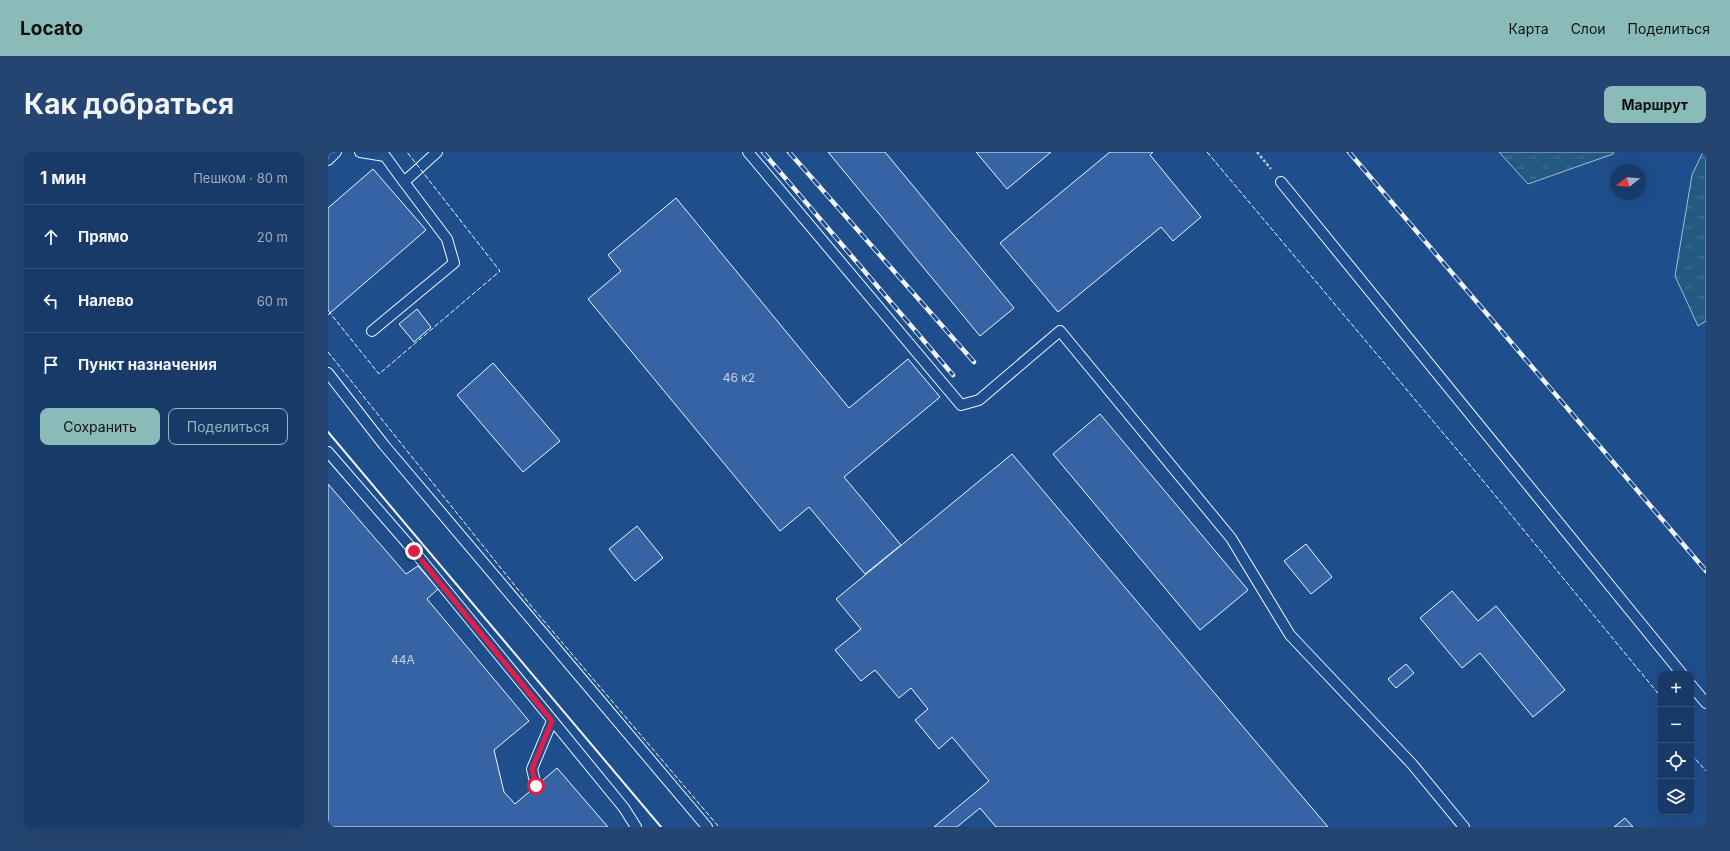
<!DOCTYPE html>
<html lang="ru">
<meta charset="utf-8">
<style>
body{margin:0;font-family:Inter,sans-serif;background:#244571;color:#f1f3f6}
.controls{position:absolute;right:12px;bottom:12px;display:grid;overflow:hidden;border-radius:8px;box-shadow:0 4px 16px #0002}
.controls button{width:36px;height:36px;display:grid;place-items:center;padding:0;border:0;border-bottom:1px solid #36547d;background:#173a69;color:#f1f3f6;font:20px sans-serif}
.compass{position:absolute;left:1282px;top:12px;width:36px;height:36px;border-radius:50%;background:#173a69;box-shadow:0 4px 16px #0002;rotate:253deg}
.stop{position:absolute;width:12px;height:12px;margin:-9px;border:3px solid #e11d48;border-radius:50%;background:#fff}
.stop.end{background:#e11d48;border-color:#fff;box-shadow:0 1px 4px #0008}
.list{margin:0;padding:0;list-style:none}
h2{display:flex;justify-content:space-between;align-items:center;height:52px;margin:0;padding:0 16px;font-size:17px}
h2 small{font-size:13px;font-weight:400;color:#9eadc0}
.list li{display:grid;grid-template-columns:26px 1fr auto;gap:12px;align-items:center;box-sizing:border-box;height:64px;padding:0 16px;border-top:1px solid #36547d}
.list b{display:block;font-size:15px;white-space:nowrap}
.list em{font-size:13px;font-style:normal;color:#9eadc0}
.actions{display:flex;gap:8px;padding:12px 16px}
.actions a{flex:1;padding:9px 0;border:1px solid #8bbbb9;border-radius:8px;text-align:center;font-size:14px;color:#8bbbb9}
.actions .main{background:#8bbbb9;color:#111}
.icon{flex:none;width:22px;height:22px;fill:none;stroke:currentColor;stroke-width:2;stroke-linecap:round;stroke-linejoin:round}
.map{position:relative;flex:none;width:1378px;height:675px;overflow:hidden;border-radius:8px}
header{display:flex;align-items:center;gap:24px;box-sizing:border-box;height:56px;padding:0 20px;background:#8bbbb9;color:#111}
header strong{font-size:19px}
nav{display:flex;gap:22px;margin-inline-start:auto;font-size:14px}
.intro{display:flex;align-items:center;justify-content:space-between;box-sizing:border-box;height:96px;padding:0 24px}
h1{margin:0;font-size:28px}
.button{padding:10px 18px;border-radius:8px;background:#8bbbb9;color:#111;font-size:14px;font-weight:700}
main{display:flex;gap:24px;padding:0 24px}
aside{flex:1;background:#173a69;border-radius:8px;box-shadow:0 4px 16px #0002}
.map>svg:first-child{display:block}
</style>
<header>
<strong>Locato</strong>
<nav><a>Карта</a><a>Слои</a><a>Поделиться</a></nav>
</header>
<div class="intro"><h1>Как добраться</h1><a class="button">Маршрут</a></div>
<main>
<aside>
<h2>1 мин<small>Пешком · 80 m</small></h2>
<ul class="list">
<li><svg class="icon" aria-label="ahead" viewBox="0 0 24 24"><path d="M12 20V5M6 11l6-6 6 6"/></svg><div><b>Прямо</b></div><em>20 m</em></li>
<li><svg class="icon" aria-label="left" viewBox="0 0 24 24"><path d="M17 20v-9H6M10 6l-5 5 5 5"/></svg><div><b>Налево</b></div><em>60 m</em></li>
<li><svg class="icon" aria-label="arrive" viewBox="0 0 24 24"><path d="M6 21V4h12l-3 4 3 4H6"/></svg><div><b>Пункт назначения</b></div></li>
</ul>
<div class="actions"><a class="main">Сохранить</a><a>Поделиться</a></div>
</aside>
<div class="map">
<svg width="1378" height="675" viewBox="0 0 1378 675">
<defs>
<pattern id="grass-tufts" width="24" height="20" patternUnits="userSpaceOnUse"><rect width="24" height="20" fill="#245a82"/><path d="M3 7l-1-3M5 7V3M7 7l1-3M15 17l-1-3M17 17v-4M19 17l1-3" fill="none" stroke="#447295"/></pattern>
</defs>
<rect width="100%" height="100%" fill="#1f4e8c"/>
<g fill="url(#grass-tufts)" stroke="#a8bbd7">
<polygon points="1171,0 1286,0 1285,2 1200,32"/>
<polygon points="1375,0 1378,0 1378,169 1370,174 1347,124 1364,23"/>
</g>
<g fill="#3563a3" stroke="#f2f6ff">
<polygon points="500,0 557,0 686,156 652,184"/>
<polygon points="648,0 723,0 679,37"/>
<polygon points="782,0 825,0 822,3 873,65 845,89 833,75 730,160 672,91"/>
<polygon points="45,17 98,78 2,161 0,158 0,56"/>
<polygon points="348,46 521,256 580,207 612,245 516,325 573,393 537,422 481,355 452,379 260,147 293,119 280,103"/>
<polygon points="89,157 103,175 86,190 71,172"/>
<polygon points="165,211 232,289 195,320 129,243"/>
<polygon points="772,262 920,438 872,478 725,302"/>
<polygon points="684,302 1000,675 668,675 652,656 629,675 606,675 661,629 624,585 611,597 587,568 600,557 583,536 571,546 547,518 533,529 507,498 533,477 508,447"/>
<polygon points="0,332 78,422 90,414 110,437 99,447 201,569 166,598 176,640 187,652 229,616 280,675 0,675"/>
<polygon points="309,374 335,406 307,429 281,397"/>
<polygon points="978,392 1004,425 983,442 956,409"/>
<polygon points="1124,439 1150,469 1168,454 1237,538 1205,565 1152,501 1134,516 1092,466"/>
<polygon points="1078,512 1086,521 1068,536 1060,527"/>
<polygon points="1297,666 1305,675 1286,675"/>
</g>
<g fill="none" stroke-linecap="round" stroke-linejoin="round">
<g stroke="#f2f6ff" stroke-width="12">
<g id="service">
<polyline points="32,0 57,4 76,30"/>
<polyline points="420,0 633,253 651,248 732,179 903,386 962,483 1084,612 1136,675"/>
<polyline points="0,8 8,0"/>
<polyline points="953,30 1354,522"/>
<polyline points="44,179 126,111 119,87 76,30 109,0"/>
<polyline points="0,221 56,293 379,675"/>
<polyline points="0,300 86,399 296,656 308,675"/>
<polyline points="1363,533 1378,551"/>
<polyline points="208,634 204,617 224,569"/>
</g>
</g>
<polyline stroke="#b3c4dc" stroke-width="2.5" stroke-dasharray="3 2" stroke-linecap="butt" points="929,0 943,17"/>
<use href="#service" stroke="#1f4e8c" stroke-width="10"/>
<g stroke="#f2f6ff" stroke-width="4.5">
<g id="rail">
<polyline points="435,0 625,223"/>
<polyline points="461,0 646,210"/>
<polyline points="1021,0 1378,419"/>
</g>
</g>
<use href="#rail" stroke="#1f4e8c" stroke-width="3" stroke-dasharray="9" stroke-linecap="butt"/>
<g stroke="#f2f6ff" stroke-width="1" stroke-dasharray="5 2" stroke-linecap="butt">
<polyline points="879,0 1147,319 1333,545"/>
<polyline points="0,163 2,161 51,222 172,119 79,0"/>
<polyline points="0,200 204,455 391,675"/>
<polyline points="1363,602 1378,619"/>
</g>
<polyline stroke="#f2f6ff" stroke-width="2" points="0,280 333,675"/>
</g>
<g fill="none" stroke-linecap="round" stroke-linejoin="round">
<polyline stroke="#e11d48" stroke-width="5" points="86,399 224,569 204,617 208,634"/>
</g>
<g text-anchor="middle" stroke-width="3" stroke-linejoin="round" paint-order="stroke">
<g font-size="12" fill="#c3d1e8">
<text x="411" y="230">46 к2</text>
<text x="75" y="512">44А</text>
</g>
</g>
</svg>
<div class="controls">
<button>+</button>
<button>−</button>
<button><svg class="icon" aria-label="locate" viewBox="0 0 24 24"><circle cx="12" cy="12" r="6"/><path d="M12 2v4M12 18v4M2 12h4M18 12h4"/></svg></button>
<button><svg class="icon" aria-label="layers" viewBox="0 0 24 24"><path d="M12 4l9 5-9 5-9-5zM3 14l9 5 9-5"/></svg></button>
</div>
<svg class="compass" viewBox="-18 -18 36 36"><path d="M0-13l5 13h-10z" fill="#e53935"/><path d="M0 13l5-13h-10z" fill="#9eadc0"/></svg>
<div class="stop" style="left:208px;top:634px"></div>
<div class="stop end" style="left:86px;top:399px"></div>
</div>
</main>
